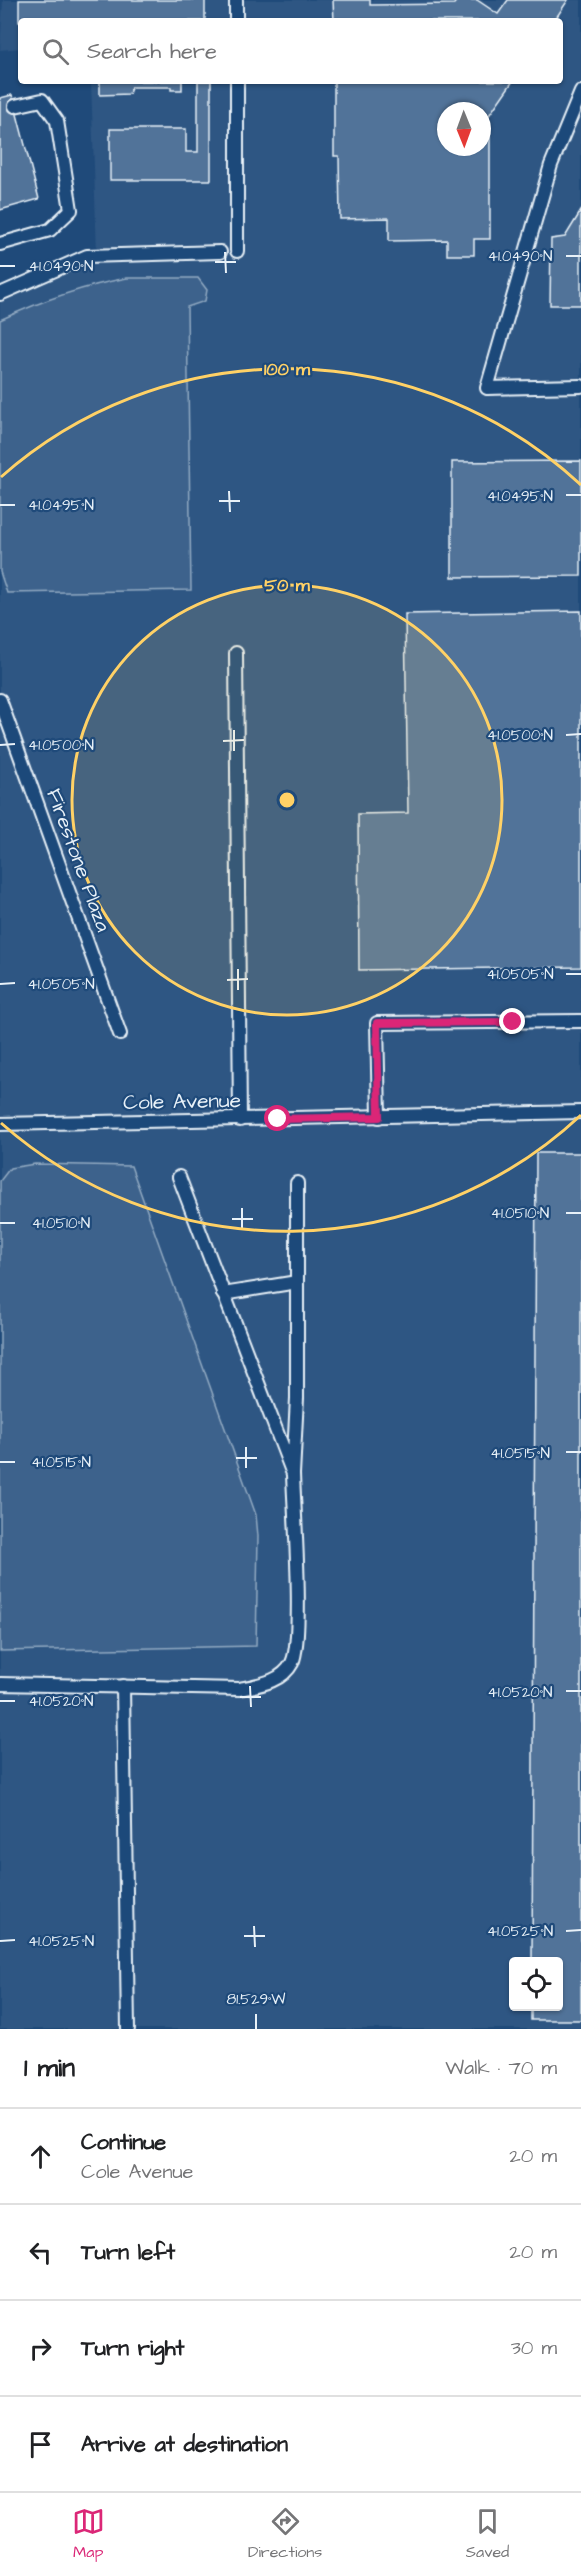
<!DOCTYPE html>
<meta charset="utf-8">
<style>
body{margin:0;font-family:"Architects Daughter",sans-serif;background:#f2f2f2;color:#202124}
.controls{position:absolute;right:18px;bottom:18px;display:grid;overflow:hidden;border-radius:6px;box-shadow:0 2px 4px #0004}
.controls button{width:54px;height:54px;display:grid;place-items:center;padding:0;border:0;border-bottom:2px solid #e0e0e0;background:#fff;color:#202124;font:30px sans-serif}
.compass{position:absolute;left:437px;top:102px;width:54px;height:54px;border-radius:50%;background:#fff;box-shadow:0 2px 4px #0004;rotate:179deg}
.stop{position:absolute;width:18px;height:18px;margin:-14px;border:4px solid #db2777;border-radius:50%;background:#fff}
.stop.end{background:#db2777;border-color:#fff;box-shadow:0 2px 6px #0008}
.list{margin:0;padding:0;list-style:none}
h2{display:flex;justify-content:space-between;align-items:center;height:78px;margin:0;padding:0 24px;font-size:26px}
h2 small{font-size:20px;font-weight:400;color:#757577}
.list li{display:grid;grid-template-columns:39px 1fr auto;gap:18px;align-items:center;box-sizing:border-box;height:96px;padding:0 24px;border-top:2px solid #e0e0e0}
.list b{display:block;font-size:22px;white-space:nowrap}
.list p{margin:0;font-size:20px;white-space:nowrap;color:#757577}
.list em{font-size:20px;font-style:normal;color:#757577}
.icon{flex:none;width:33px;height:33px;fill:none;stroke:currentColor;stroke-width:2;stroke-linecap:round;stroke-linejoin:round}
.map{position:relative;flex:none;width:581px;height:2029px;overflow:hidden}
.search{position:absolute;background:#fff;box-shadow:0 2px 4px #0004;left:18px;right:18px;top:18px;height:66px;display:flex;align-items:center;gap:15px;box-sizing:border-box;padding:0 21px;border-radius:6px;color:#757577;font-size:22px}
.sheet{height:462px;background:#fff}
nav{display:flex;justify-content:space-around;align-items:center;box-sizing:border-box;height:84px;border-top:2px solid #e0e0e0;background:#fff;font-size:16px;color:#757577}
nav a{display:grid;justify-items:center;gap:3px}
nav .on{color:#db2777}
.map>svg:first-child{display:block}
</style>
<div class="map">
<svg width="581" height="2029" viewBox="0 0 581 2029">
<rect width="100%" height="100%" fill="#1f4a7a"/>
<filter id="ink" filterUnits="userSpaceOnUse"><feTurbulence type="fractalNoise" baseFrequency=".0167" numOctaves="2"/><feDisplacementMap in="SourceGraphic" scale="12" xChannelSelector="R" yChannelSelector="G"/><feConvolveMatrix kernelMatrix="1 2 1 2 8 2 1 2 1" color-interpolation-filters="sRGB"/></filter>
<g filter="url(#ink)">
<path fill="#2e5683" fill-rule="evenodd" d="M3,0H581V2029H0V294L97,254L91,81H560V21H21V48L0,50ZM446,111H482V147H446ZM514,1962H558V2006H514Z"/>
<g fill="#3c628c" stroke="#92aac2" stroke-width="1.5">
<path d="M127,278H198L207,290L205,301L187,307L191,590L7,593L0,572V320C41,301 83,286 127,278Z"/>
<polygon points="35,1164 131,1166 256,1515 258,1536 256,1646 0,1651 0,1181 10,1168"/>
</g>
<g fill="#517399" stroke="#e8f1f8" stroke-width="1.5" fill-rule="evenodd">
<polygon points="19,0 205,0 205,21 19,22"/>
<polygon points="333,0 370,0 370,5 454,4 457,0 477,0 498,14 508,0 568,0 554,21 334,21"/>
<polygon points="100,81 182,81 182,90 171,90 171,87 131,87 129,94 100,95"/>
<polygon points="198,81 211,81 211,180 110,180 110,129 186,129 186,152 198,152"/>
<path d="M334,81H513L485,121H490V239H474V255H447V240L389,241V218L340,219L339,156H334ZM446,111H482V147H446Z"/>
<polygon points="12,95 39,199 0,210 0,98"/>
<polygon points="581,211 581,305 550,305 551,239 565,237"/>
<polygon points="581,461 581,576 452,577 452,462"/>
<polygon points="581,611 581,967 359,970 358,814 408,813 405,614"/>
<polygon points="536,1153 581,1153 581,2020 531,2020 531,2006 558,2006 558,1962 532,1962"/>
</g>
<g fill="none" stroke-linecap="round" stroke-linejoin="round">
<g stroke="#e8f1f8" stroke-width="16">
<g id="lane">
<polyline points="236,0 236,21"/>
<polyline points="237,81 237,251"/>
<polyline points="581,92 551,165 487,388 581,386"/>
<polyline points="0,244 50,230 71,210 57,121 42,100 15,106"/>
<polyline points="0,294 87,256 220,252"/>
<polyline points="236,653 240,1120"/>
<polyline points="0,700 120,1034"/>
<polyline points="379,1117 377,1023 581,1021"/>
<polyline points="0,1124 581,1112"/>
<polyline points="179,1177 293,1474 297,1398 297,1183"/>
<polyline points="223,1294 297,1282"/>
<path d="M0,1684L240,1689C259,1685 282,1682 292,1663C304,1638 294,1509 293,1474"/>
<polyline points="123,1686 128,2029"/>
</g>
</g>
<use href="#lane" stroke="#1f4a7a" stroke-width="12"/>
</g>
</g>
<g fill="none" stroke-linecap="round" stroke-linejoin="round" filter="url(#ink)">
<polyline stroke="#db2777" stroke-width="8" points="278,1119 379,1117 377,1023 513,1022"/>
</g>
<path fill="none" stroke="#e8f1f8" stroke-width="2" d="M225,252L226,273M566,256H581M215,262H236M0,266H15M229,491L230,512M566,495H581M219,501H240M0,505H15M234,730V751M566,735L581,734M223,741L244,740M0,745L15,744M238,969V990M566,974H581M227,980L248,979M0,984L15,983M242,1208V1229M566,1213H581M232,1219H253M0,1223H15M246,1447V1468M566,1452H581M236,1458H257M0,1462H15M250,1686L251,1707M566,1691H581M240,1697H261M0,1701H15M254,1926L255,1947M566,1931L581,1930M244,1936H265M0,1941L15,1940M256,2014V2029"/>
<circle cx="287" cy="800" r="215" fill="#ffd166" fill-opacity=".12"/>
<g fill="none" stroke="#ffd166" stroke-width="3">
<circle cx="287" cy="800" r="215"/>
<path d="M581 1115A431 431 0 0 1 1 1123M1 477A431 431 0 0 1 581 485"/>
</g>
<g text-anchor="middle" stroke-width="4.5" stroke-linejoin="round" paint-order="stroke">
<g font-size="21" fill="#e8f1f8" stroke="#1f4a7a">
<text transform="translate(79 860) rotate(70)" y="7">Firestone Plaza</text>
<text transform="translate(182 1101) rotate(-1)" y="7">Cole Avenue</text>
</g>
</g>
<g font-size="15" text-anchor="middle" fill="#e8f1f8" stroke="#1f4a7a" stroke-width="4.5" stroke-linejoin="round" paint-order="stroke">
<text x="520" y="261">41.0490°N</text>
<text x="61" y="271">41.0490°N</text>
<text x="520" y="501">41.0495°N</text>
<text x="61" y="510">41.0495°N</text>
<text x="520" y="740">41.0500°N</text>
<text x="61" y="750">41.0500°N</text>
<text x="520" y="979">41.0505°N</text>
<text x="61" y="989">41.0505°N</text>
<text x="520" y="1218">41.0510°N</text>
<text x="61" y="1228">41.0510°N</text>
<text x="520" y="1458">41.0515°N</text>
<text x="61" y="1467">41.0515°N</text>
<text x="520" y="1697">41.0520°N</text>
<text x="61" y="1706">41.0520°N</text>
<text x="520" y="1936">41.0525°N</text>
<text x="61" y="1946">41.0525°N</text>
<text x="256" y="2004">81.529°W</text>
</g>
<circle cx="287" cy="800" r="9" fill="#ffd166" stroke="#1f4a7a" stroke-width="3"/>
<g font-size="18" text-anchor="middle" font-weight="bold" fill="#ffd166" stroke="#1f4a7a" stroke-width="4.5" stroke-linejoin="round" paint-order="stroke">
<text x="287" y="375">100 m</text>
<text x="287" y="591">50 m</text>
</g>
</svg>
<div class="controls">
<button><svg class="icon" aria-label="locate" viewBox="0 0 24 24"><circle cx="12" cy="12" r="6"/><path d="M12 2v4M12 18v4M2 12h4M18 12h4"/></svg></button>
</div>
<svg class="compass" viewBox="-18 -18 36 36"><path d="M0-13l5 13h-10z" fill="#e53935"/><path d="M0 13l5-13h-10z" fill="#757577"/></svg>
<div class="stop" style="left:278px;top:1119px"></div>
<div class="stop end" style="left:513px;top:1022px"></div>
<div class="search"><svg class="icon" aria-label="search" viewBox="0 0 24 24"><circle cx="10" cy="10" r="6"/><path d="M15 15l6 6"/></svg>Search here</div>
</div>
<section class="sheet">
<h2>1 min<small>Walk · 70 m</small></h2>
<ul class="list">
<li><svg class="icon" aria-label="ahead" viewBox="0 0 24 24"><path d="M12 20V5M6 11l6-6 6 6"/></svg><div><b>Continue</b><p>Cole Avenue</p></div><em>20 m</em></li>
<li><svg class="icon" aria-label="left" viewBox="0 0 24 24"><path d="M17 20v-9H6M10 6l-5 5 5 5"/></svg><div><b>Turn left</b></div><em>20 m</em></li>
<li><svg class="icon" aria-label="right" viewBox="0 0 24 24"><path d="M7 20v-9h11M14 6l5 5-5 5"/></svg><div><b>Turn right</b></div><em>30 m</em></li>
<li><svg class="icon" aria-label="arrive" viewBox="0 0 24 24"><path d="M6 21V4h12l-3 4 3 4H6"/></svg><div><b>Arrive at destination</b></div></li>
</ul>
</section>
<nav>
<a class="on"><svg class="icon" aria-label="map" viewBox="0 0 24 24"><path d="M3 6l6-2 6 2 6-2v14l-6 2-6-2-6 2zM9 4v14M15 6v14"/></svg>Map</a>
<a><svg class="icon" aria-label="directions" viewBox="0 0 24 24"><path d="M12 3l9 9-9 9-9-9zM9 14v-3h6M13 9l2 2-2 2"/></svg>Directions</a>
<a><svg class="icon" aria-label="saved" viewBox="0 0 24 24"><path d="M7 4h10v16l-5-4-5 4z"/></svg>Saved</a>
</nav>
